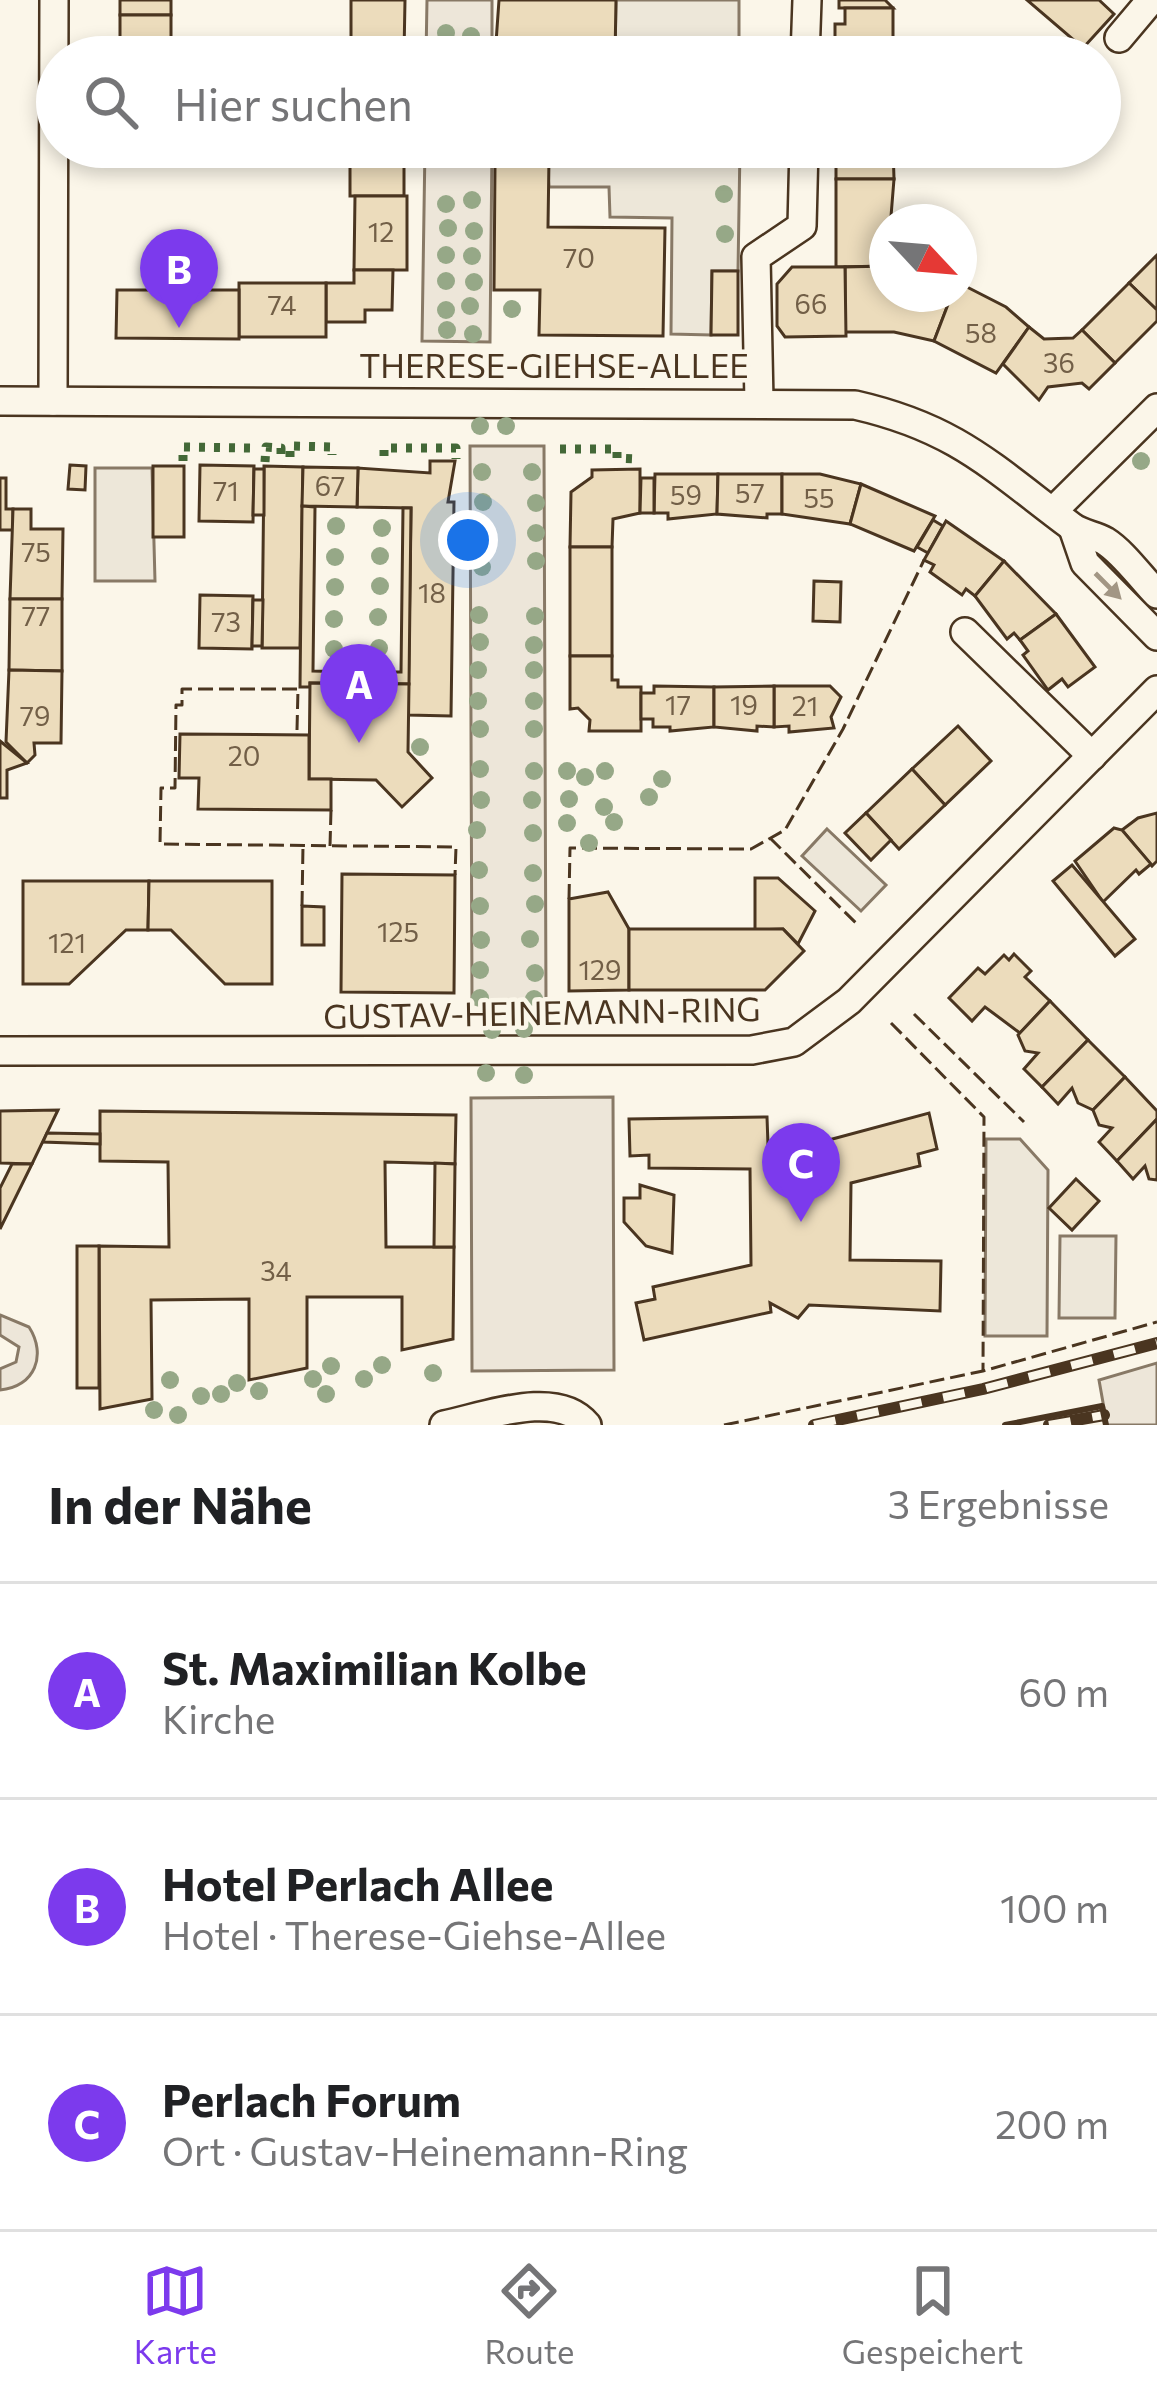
<!DOCTYPE html>
<html lang="de">
<meta charset="utf-8">
<style>
body{margin:0;font-family:Commissioner,sans-serif;background:#f6f6f6;color:#202124}
.compass{position:absolute;left:869px;top:204px;width:108px;height:108px;border-radius:50%;background:#fff;box-shadow:0 6px 18px #0003;rotate:116deg}
.you{position:absolute;left:468px;top:540px;width:42px;height:42px;margin:-30px;border:9px solid #fff;border-radius:50%;background:#1a73e8;box-shadow:0 0 0 18px #1a73e833}
.badge{display:grid;place-items:center;width:78px;height:78px;border-radius:50%;background:#7c3aed;color:#fff;font-size:39px;font-weight:700}
.pin{position:absolute;translate:-50% -99px;filter:drop-shadow(0 3px 6px #0008)}
.pin::after{content:'';position:absolute;top:63px;width:42px;height:36px;background:inherit;clip-path:polygon(0 0,100% 0,50% 100%)}
.list{margin:0;padding:0;list-style:none}
h2{display:flex;justify-content:space-between;align-items:center;height:156px;margin:0;padding:0 48px;font-size:51px}
h2 small{font-size:39px;font-weight:400;color:#757577}
.list li{display:grid;grid-template-columns:78px 1fr auto;gap:36px;align-items:center;box-sizing:border-box;height:216px;padding:0 48px;border-top:3px solid #e0e0e0}
.list b{display:block;font-size:45px;white-space:nowrap}
.list p{margin:0;font-size:39px;white-space:nowrap;color:#757577}
.list em{font-size:39px;font-style:normal;color:#757577}
.icon{flex:none;width:66px;height:66px;fill:none;stroke:currentColor;stroke-width:2;stroke-linecap:round;stroke-linejoin:round}
.map{position:relative;flex:none;width:1157px;height:1425px;overflow:hidden}
.search{position:absolute;background:#fff;box-shadow:0 6px 18px #0003;left:36px;right:36px;top:36px;height:132px;display:flex;align-items:center;gap:30px;box-sizing:border-box;padding:0 42px;border-radius:66px;color:#757577;font-size:45px}
.sheet{height:804px;background:#fff}
nav{display:flex;justify-content:space-around;align-items:center;box-sizing:border-box;height:168px;border-top:3px solid #e0e0e0;background:#fff;font-size:33px;color:#757577}
nav a{display:grid;justify-items:center;gap:6px}
nav .on{color:#7c3aed}
.map>svg:first-child{display:block}
</style>
<div class="map">
<svg width="1157" height="1425" viewBox="0 0 1157 1425">
<rect width="100%" height="100%" fill="#fbf6e9"/>
<g fill="#ede6d9" stroke="#887966" stroke-width="3">
<polygon points="427,0 492,0 492,57 426,57"/>
<polygon points="425,147 492,147 490,342 422,341"/>
<polygon points="470,446 544,446 546,1004 472,1004"/>
<polygon points="613,1097 614,1370 472,1371 471,1098"/>
<path d="M0,1315L29,1327C47,1355 35,1387 0,1390V1369L16,1362L19,1347L0,1335Z"/>
<polygon points="1157,1363 1157,1425 1107,1425 1099,1380"/>
</g>
<g fill="#ede7d9" stroke="#887966" stroke-width="3">
<polygon points="616,0 739,0 739,57 615,57"/>
<polygon points="580,147 740,147 738,271 712,271 711,335 671,334 672,218 610,217 609,187 549,187 546,149"/>
<polygon points="95,468 152,468 155,581 95,581"/>
<polygon points="827,829 886,885 861,911 802,856"/>
<polygon points="986,1139 1020,1139 1048,1170 1047,1336 985,1336"/>
<polygon points="1060,1236 1116,1236 1115,1318 1059,1318"/>
</g>
<g fill="#ecdcbc" stroke="#4a3520" stroke-width="3">
<rect x="120" y="0" width="51" height="15"/>
<polygon points="351,0 405,0 404,54 351,54"/>
<polygon points="499,0 616,0 615,57 495,57"/>
<polygon points="839,0 885,0 893,8 839,8"/>
<polygon points="1027,0 1099,0 1114,14 1083,48"/>
<polygon points="845,8 893,8 893,57 835,57 835,24 845,24"/>
<rect x="120" y="15" width="51" height="42"/>
<rect x="350" y="147" width="54" height="49"/>
<polygon points="506,147 580,147 580,149 506,155"/>
<polygon points="836,147 893,147 894,179 836,179"/>
<polygon points="506,155 549,158 548,227 665,228 663,336 539,335 540,290 494,290 495,166"/>
<polygon points="836,179 894,179 887,266 836,267"/>
<polygon points="355,196 407,196 407,270 354,270"/>
<polygon points="1157,255 1157,310 1129,283"/>
<polygon points="887,266 887,294 952,294 934,341 894,332 845,332 845,267"/>
<polygon points="792,267 845,267 846,336 785,337 777,326 777,284"/>
<polygon points="354,270 393,270 392,310 365,310 365,322 326,322 326,283 354,283"/>
<polygon points="712,271 738,271 738,335 711,335"/>
<rect x="239" y="283" width="87" height="54"/>
<polygon points="1129,283 1157,310 1157,321 1115,363 1082,330"/>
<polygon points="965,286 1006,307 1029,327 996,373 934,341 952,294"/>
<polygon points="117,290 239,290 239,339 116,338"/>
<polygon points="1029,327 1044,339 1073,338 1082,330 1115,363 1089,389 1082,383 1048,387 1039,400 1003,364"/>
<polygon points="430,461 455,461 448,502 454,502 451,716 408,715 411,508 357,507 358,468 430,473"/>
<polygon points="70,465 86,466 85,490 68,489"/>
<polygon points="200,465 254,466 253,522 199,521"/>
<rect x="153" y="466" width="31" height="71"/>
<polygon points="264,466 303,467 300,648 262,648"/>
<polygon points="303,467 358,468 357,507 302,506"/>
<polygon points="254,469 264,469 264,515 253,515"/>
<polygon points="640,469 640,513 613,519 612,547 570,547 571,492 592,477 592,470"/>
<polygon points="655,474 718,474 717,514 668,519 668,513 654,513"/>
<polygon points="718,474 782,474 782,514 767,514 767,518 717,514"/>
<polygon points="782,474 820,474 861,484 850,524 782,514"/>
<polygon points="0,478 6,478 6,509 13,509 13,530 0,530"/>
<polygon points="641,478 654,478 654,513 640,513"/>
<polygon points="861,484 935,516 914,551 850,524"/>
<polygon points="302,506 315,507 313,671 356,672 401,672 403,508 411,508 409,684 310,683 310,687 300,687"/>
<polygon points="13,509 31,509 31,529 63,529 62,599 10,599"/>
<polygon points="933,520 943,526 928,553 917,547"/>
<polygon points="946,521 1004,561 975,596 966,589 962,595 930,572 934,565 924,560"/>
<rect x="570" y="547" width="42" height="109"/>
<polygon points="1004,561 1056,614 1020,640 1014,633 1007,639 975,596"/>
<polygon points="814,581 841,582 840,622 813,621"/>
<polygon points="200,595 253,596 252,649 199,648"/>
<polygon points="10,599 62,599 62,671 9,670"/>
<polygon points="253,600 263,600 262,646 252,646"/>
<polygon points="1056,614 1095,667 1068,687 1062,679 1048,690 1023,655 1028,651 1020,640"/>
<polygon points="570,656 612,656 612,680 618,680 618,687 641,687 641,731 589,731 590,720 578,708 570,709"/>
<polygon points="9,670 62,671 61,743 34,743 35,755 27,763 6,742"/>
<polygon points="310,683 409,684 408,752 432,778 402,807 376,780 309,779"/>
<polygon points="654,686 714,687 714,727 670,731 670,727 653,727 653,719 641,719 641,693 654,693"/>
<polygon points="774,686 830,686 841,697 831,717 834,728 789,732 789,726 774,727"/>
<polygon points="774,686 774,727 757,726 757,731 714,727 714,687"/>
<polygon points="958,726 991,761 945,805 912,769"/>
<polygon points="180,734 309,735 309,779 331,779 331,810 198,809 199,778 179,778"/>
<polygon points="0,741 27,763 7,770 7,798 0,798"/>
<polygon points="912,769 945,805 899,849 866,813"/>
<polygon points="866,813 891,840 871,860 845,833"/>
<polygon points="1157,813 1157,861 1152,866 1122,830 1138,818"/>
<polygon points="1114,828 1122,830 1151,864 1139,874 1136,870 1103,902 1075,861"/>
<polygon points="1072,865 1135,939 1115,956 1053,881"/>
<polygon points="342,874 455,875 454,993 341,992"/>
<polygon points="755,878 778,878 815,911 798,944 783,929 755,930"/>
<polygon points="23,881 149,881 148,930 126,930 69,984 23,984"/>
<polygon points="149,881 272,881 272,984 225,984 171,930 148,930"/>
<polygon points="608,892 629,929 629,990 569,991 569,899"/>
<polygon points="302,906 324,907 324,945 302,945"/>
<polygon points="629,929 783,929 804,951 765,990 629,990"/>
<polygon points="1014,954 1031,971 1025,977 1050,1001 1020,1033 985,1007 972,1021 949,998 978,968 985,974 1004,955 1009,960"/>
<polygon points="1050,1001 1088,1040 1042,1087 1024,1069 1038,1053 1025,1051 1018,1035"/>
<polygon points="1088,1040 1125,1077 1093,1110 1078,1103 1072,1088 1058,1104 1042,1087"/>
<polygon points="1125,1077 1157,1111 1157,1119 1117,1161 1099,1142 1112,1128 1099,1125 1093,1110"/>
<polygon points="58,1110 32,1164 0,1163 0,1111"/>
<polygon points="100,1111 456,1115 455,1164 385,1162 386,1247 454,1247 453,1339 402,1350 402,1297 307,1297 307,1368 249,1380 249,1299 151,1300 152,1399 100,1409 99,1246 169,1247 168,1162 100,1161"/>
<polygon points="929,1113 937,1149 918,1154 920,1166 851,1183 850,1260 941,1261 940,1311 809,1305 798,1318 770,1303 771,1312 644,1340 636,1303 655,1299 653,1287 751,1265 750,1169 649,1168 649,1155 630,1156 629,1119 767,1117 768,1145 782,1144 797,1132 810,1145"/>
<polygon points="1157,1119 1157,1180 1149,1179 1145,1166 1133,1179 1117,1161"/>
<polygon points="47,1133 100,1134 100,1144 43,1142"/>
<polygon points="435,1163 455,1164 454,1247 434,1247"/>
<polygon points="12,1164 32,1164 0,1229 0,1188"/>
<polygon points="1076,1179 1099,1201 1072,1230 1049,1208"/>
<polygon points="640,1185 674,1195 672,1253 646,1246 624,1222 624,1198 640,1198"/>
<rect x="77" y="1246" width="22" height="142"/>
</g>
<g fill="none" stroke-linecap="round" stroke-linejoin="round">
<g stroke="#4a3520" stroke-width="32">
<g id="minor">
<polyline points="1119,38 1151,0"/>
<polyline points="805,57 807,0"/>
<path d="M0,401L855,405C956,428 992,467 1071,526C1081,534 1094,535 1105,541C1124,553 1141,578 1157,594"/>
<polyline points="53,401 54,0"/>
<polyline points="759,402 756,257 802,226 804,147"/>
<polyline points="1054,510 1157,408"/>
<polyline points="1073,528 1085,563 1157,636"/>
<polyline points="965,632 1092,756"/>
<polyline points="0,1051 752,1050 794,1042 849,1001 1157,690"/>
<path d="M444,1425C484,1417 557,1388 587,1425"/>
</g>
</g>
<use href="#minor" stroke="#fbf6e9" stroke-width="27"/>
<g stroke="#4a3520" stroke-width="12">
<g id="rail">
<polyline points="814,1425 983,1389 1157,1343"/>
<polyline points="1049,1425 1104,1415"/>
</g>
</g>
<use href="#rail" stroke="#fbf6e9" stroke-width="8" stroke-dasharray="22" stroke-linecap="butt"/>
<g stroke="#436837" stroke-width="9" stroke-dasharray="6 9" stroke-linecap="butt">
<polyline points="560,449 617,449 617,458 639,459"/>
<polyline points="384,456 384,448 456,448 456,459"/>
<polyline points="290,457 290,446 332,447 332,455"/>
<polyline points="183,461 183,447 252,448 252,455"/>
<polyline points="265,462 266,447 281,448 281,461"/>
</g>
<g stroke="#4a3520" stroke-width="3" stroke-dasharray="15 6" stroke-linecap="butt">
<polyline points="297,730 298,689 182,689 182,705 176,705 175,788 161,788 160,844 456,847 455,875"/>
<polyline points="770,838 859,926"/>
<polyline points="330,846 331,810"/>
<polyline points="569,899 570,848 751,849 785,830 843,729 924,560"/>
<polyline points="302,906 303,845"/>
<polyline points="914,1014 1024,1122"/>
<polyline points="891,1023 984,1117 983,1371"/>
<polyline points="724,1425 983,1371 1157,1322"/>
</g>
<polyline stroke="#4a3520" stroke-width="6" points="1005,1425 1102,1406 1106,1425"/>
</g>
<g fill="#96a887">
<circle cx="446" cy="33" r="9"/>
<circle cx="471" cy="36" r="9"/>
<circle cx="475" cy="157" r="9"/>
<circle cx="446" cy="159" r="9"/>
<circle cx="724" cy="194" r="9"/>
<circle cx="472" cy="200" r="9"/>
<circle cx="446" cy="204" r="9"/>
<circle cx="448" cy="228" r="9"/>
<circle cx="474" cy="231" r="9"/>
<circle cx="725" cy="234" r="9"/>
<circle cx="446" cy="255" r="9"/>
<circle cx="472" cy="256" r="9"/>
<circle cx="446" cy="281" r="9"/>
<circle cx="474" cy="282" r="9"/>
<circle cx="470" cy="306" r="9"/>
<circle cx="512" cy="309" r="9"/>
<circle cx="446" cy="310" r="9"/>
<circle cx="447" cy="330" r="9"/>
<circle cx="473" cy="334" r="9"/>
<circle cx="480" cy="426" r="9"/>
<circle cx="506" cy="426" r="9"/>
<circle cx="1141" cy="461" r="9"/>
<circle cx="482" cy="472" r="9"/>
<circle cx="532" cy="472" r="9"/>
<circle cx="483" cy="502" r="9"/>
<circle cx="536" cy="503" r="9"/>
<circle cx="336" cy="526" r="9"/>
<circle cx="382" cy="528" r="9"/>
<circle cx="481" cy="533" r="9"/>
<circle cx="536" cy="533" r="9"/>
<circle cx="380" cy="556" r="9"/>
<circle cx="335" cy="557" r="9"/>
<circle cx="536" cy="561" r="9"/>
<circle cx="482" cy="567" r="9"/>
<circle cx="380" cy="586" r="9"/>
<circle cx="335" cy="587" r="9"/>
<circle cx="479" cy="615" r="9"/>
<circle cx="535" cy="616" r="9"/>
<circle cx="378" cy="617" r="9"/>
<circle cx="334" cy="619" r="9"/>
<circle cx="480" cy="642" r="9"/>
<circle cx="534" cy="645" r="9"/>
<circle cx="379" cy="648" r="9"/>
<circle cx="334" cy="649" r="9"/>
<circle cx="478" cy="670" r="9"/>
<circle cx="534" cy="670" r="9"/>
<circle cx="478" cy="701" r="9"/>
<circle cx="534" cy="701" r="9"/>
<circle cx="480" cy="729" r="9"/>
<circle cx="534" cy="729" r="9"/>
<circle cx="420" cy="747" r="9"/>
<circle cx="480" cy="769" r="9"/>
<circle cx="534" cy="771" r="9"/>
<circle cx="567" cy="771" r="9"/>
<circle cx="605" cy="771" r="9"/>
<circle cx="585" cy="777" r="9"/>
<circle cx="662" cy="779" r="9"/>
<circle cx="649" cy="797" r="9"/>
<circle cx="569" cy="799" r="9"/>
<circle cx="481" cy="800" r="9"/>
<circle cx="532" cy="800" r="9"/>
<circle cx="604" cy="807" r="9"/>
<circle cx="614" cy="822" r="9"/>
<circle cx="567" cy="823" r="9"/>
<circle cx="477" cy="830" r="9"/>
<circle cx="533" cy="833" r="9"/>
<circle cx="589" cy="843" r="9"/>
<circle cx="479" cy="870" r="9"/>
<circle cx="533" cy="873" r="9"/>
<circle cx="535" cy="904" r="9"/>
<circle cx="480" cy="906" r="9"/>
<circle cx="530" cy="939" r="9"/>
<circle cx="481" cy="940" r="9"/>
<circle cx="480" cy="970" r="9"/>
<circle cx="535" cy="973" r="9"/>
<circle cx="480" cy="998" r="9"/>
<circle cx="534" cy="999" r="9"/>
<circle cx="524" cy="1029" r="9"/>
<circle cx="492" cy="1030" r="9"/>
<circle cx="486" cy="1073" r="9"/>
<circle cx="524" cy="1075" r="9"/>
<circle cx="382" cy="1365" r="9"/>
<circle cx="331" cy="1366" r="9"/>
<circle cx="433" cy="1373" r="9"/>
<circle cx="313" cy="1379" r="9"/>
<circle cx="364" cy="1379" r="9"/>
<circle cx="170" cy="1380" r="9"/>
<circle cx="237" cy="1383" r="9"/>
<circle cx="259" cy="1391" r="9"/>
<circle cx="221" cy="1394" r="9"/>
<circle cx="326" cy="1394" r="9"/>
<circle cx="201" cy="1396" r="9"/>
<circle cx="154" cy="1410" r="9"/>
<circle cx="178" cy="1415" r="9"/>
</g>
<defs><path id="oneway-solid" d="M-6-.8H1V-3.2L6.5 0L1 3.2V.8H-6Z" transform="scale(3)"/></defs>
<use fill="#a29684" href="#oneway-solid" transform="translate(1108 586) rotate(45)"/>
<g text-anchor="middle" stroke-width="9" stroke-linejoin="round" paint-order="stroke">
<g font-size="27" fill="#725f47">
<text x="381" y="242">12</text>
<text x="579" y="268">70</text>
<text x="811" y="314">66</text>
<text x="282" y="315">74</text>
<text x="981" y="343">58</text>
<text x="1059" y="373">36</text>
<text x="330" y="496">67</text>
<text x="226" y="501">71</text>
<text x="750" y="503">57</text>
<text x="686" y="505">59</text>
<text x="819" y="508">55</text>
<text x="36" y="562">75</text>
<text x="432" y="603">18</text>
<text x="36" y="626">77</text>
<text x="226" y="632">73</text>
<text x="678" y="715">17</text>
<text x="744" y="715">19</text>
<text x="805" y="716">21</text>
<text x="35" y="726">79</text>
<text x="244" y="766">20</text>
<text x="398" y="942">125</text>
<text x="67" y="953">121</text>
<text x="600" y="980">129</text>
<text x="276" y="1281">34</text>
</g>
<g font-size="33" fill="#4a3520" stroke="#fbf6e9">
<text x="554" y="378">THERESE-GIEHSE-ALLEE</text>
<text transform="translate(542 1013) rotate(-1)" y="12">GUSTAV-HEINEMANN-RING</text>
</g>
</g>
</svg>
<svg class="compass" viewBox="-18 -18 36 36"><path d="M0-13l5 13h-10z" fill="#e53935"/><path d="M0 13l5-13h-10z" fill="#757577"/></svg>
<div class="you"></div>
<div class="pin badge" style="left:359px;top:743px">A</div>
<div class="pin badge" style="left:179px;top:328px">B</div>
<div class="pin badge" style="left:801px;top:1222px">C</div>
<div class="search"><svg class="icon" aria-label="search" viewBox="0 0 24 24"><circle cx="10" cy="10" r="6"/><path d="M15 15l6 6"/></svg>Hier suchen</div>
</div>
<section class="sheet">
<h2>In der Nähe<small>3 Ergebnisse</small></h2>
<ul class="list">
<li><span class="badge">A</span><div><b>St. Maximilian Kolbe</b><p>Kirche</p></div><em>60 m</em></li>
<li><span class="badge">B</span><div><b>Hotel Perlach Allee</b><p>Hotel · Therese-Giehse-Allee</p></div><em>100 m</em></li>
<li><span class="badge">C</span><div><b>Perlach Forum</b><p>Ort · Gustav-Heinemann-Ring</p></div><em>200 m</em></li>
</ul>
</section>
<nav>
<a class="on"><svg class="icon" aria-label="map" viewBox="0 0 24 24"><path d="M3 6l6-2 6 2 6-2v14l-6 2-6-2-6 2zM9 4v14M15 6v14"/></svg>Karte</a>
<a><svg class="icon" aria-label="directions" viewBox="0 0 24 24"><path d="M12 3l9 9-9 9-9-9zM9 14v-3h6M13 9l2 2-2 2"/></svg>Route</a>
<a><svg class="icon" aria-label="saved" viewBox="0 0 24 24"><path d="M7 4h10v16l-5-4-5 4z"/></svg>Gespeichert</a>
</nav>
